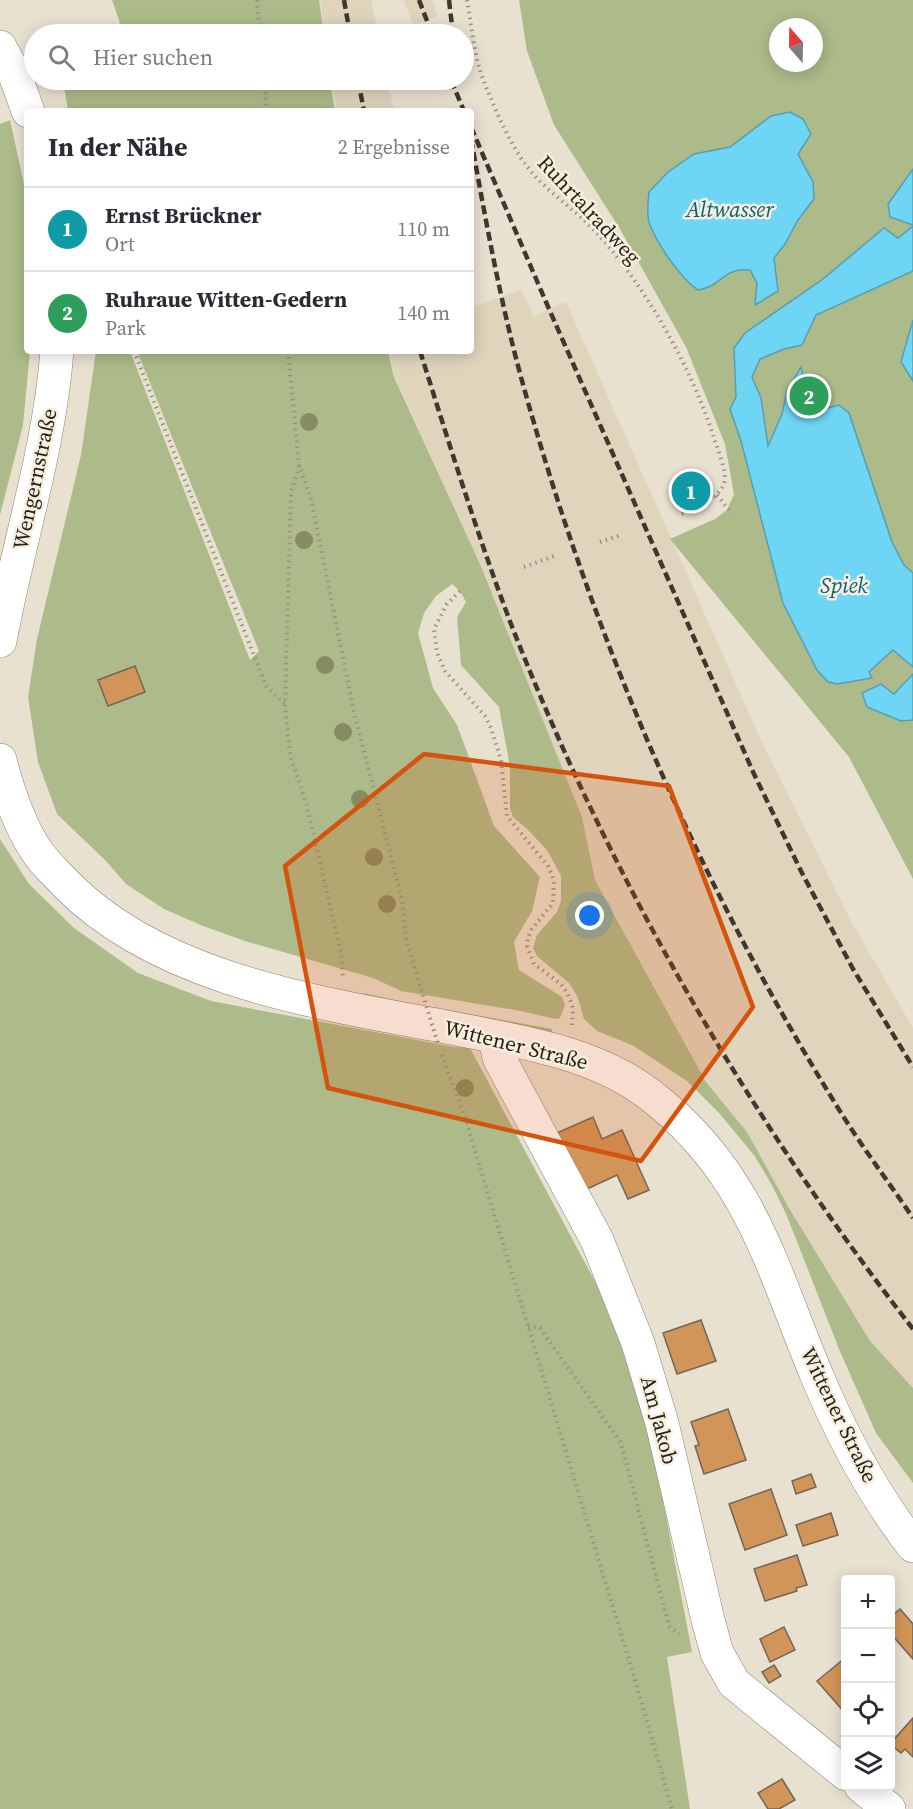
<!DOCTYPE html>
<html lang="de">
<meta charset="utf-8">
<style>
body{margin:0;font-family:"Source Serif 4",serif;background:#f7f7f7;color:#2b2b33}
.controls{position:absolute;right:18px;bottom:18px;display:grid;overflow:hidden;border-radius:6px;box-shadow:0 3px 15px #0003}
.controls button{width:54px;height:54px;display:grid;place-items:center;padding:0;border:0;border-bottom:2px solid #e1e1e2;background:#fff;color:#2b2b33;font:30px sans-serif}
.compass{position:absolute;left:769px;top:18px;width:54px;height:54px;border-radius:50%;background:#fff;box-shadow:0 3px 15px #0003;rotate:340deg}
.you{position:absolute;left:590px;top:916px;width:21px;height:21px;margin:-15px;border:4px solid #fff;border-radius:50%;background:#1a73e8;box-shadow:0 0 0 9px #1a73e833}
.badge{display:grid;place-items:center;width:39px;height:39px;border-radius:50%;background:#0b8043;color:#fff;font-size:20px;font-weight:700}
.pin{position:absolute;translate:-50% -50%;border:3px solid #fff;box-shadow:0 2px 6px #0006}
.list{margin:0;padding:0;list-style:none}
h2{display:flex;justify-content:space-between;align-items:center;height:78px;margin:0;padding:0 24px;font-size:26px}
h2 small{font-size:20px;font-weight:400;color:#7c7c81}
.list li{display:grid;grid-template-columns:39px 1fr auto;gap:18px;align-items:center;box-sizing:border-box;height:84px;padding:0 24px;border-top:2px solid #e1e1e2}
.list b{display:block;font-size:22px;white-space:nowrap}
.list p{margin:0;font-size:20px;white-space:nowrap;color:#7c7c81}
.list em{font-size:20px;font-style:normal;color:#7c7c81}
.icon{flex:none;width:33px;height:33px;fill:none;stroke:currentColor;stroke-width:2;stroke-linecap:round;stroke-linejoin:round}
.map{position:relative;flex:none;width:913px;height:1809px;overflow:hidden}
.search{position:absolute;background:#fff;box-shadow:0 3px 15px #0003;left:24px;top:24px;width:450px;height:66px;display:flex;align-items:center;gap:15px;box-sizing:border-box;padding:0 21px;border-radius:33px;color:#7c7c81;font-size:22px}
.panel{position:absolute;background:#fff;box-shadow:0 3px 15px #0003;left:24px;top:108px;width:450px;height:246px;border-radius:6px}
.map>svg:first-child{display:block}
</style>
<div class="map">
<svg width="913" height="1809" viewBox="0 0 913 1809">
<rect width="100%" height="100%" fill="#e9e1d0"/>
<g fill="#e0d4bd">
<polygon points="320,0 371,0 378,34 325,34"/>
<polygon points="404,0 432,0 437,16 413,25"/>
<polygon points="332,80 387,80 394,111 337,111"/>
<polygon points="521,290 534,316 566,302 760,738 851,921 913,1028 913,1388 870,1341 789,1208 747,1132 706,1082 595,880 582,817 480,564 395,377 389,351 471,351 471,307"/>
</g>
<g fill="#acbb89" fill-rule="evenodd">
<polygon points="112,0 319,0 324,34 108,34 120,23"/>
<path d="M519,0H913V879L849,757L670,539L715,519L727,510L734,494L725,444L686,347L620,229L554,125L527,51ZM778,27H814V63H778Z"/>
<polygon points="63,80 330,80 335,111 68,111"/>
<polygon points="10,120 27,198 27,351 30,351 23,425 0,515 0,124"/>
<polygon points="96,351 130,351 250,660 259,651 137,351 388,351 394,377 480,564 582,817 595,880 706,1082 747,1132 789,1208 870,1341 913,1388 913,1483 876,1433 839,1349 787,1216 773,1187 754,1155 719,1113 687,1081 632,1045 597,1031 584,1019 578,998 570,984 537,956 533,948 537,935 557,912 561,901 561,876 547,850 527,829 513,817 510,808 510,767 499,707 461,665 457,617 466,602 460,591 452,584 436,596 424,613 418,633 433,688 457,725 494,826 540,877 532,911 514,942 519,970 562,997 565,1005 560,1018 555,1019 521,1011 401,991 373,978 245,941 203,926 164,909 126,884 106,861 57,814 38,762 28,697 37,639 81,455"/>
<polygon points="0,839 29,884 74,928 138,973 211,1001 454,1047 470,1048 606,1302 649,1427 692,1652 667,1657 690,1809 0,1809"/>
<polygon points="363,993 399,1001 552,1029 552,1034 365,995"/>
</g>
<g fill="#6ed5f5" stroke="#579eb3" stroke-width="1.5">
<path d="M790,112L803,119L811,134L798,154L813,182L814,199L798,220L785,244L774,258L778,291L755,305L757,283L750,270C723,267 721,287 698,290C681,279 658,245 650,225C646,216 648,202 649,192L668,172L694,154L730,147L771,116Z"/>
<polygon points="913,169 913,225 890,217 888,204"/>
<polygon points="913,226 913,271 816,315 802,345 784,349 760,359 752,377 761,398 768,446 782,414 787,391 801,367 808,398 820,410 839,405 849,413 892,542 904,565 913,573 913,667 893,650 869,672 872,678 837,684 828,682 817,670 783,603 741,441 730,409 736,397 734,348 745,333 823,279 884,228 898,238"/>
<polygon points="913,320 913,381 901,362"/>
<polygon points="913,674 913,720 901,721 867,707 862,693 881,684 894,694"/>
</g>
<g fill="#d19559" stroke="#726559" stroke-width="1.5">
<polygon points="135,666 145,692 108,706 98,680"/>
<polygon points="593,1117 602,1139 622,1130 649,1190 628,1199 617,1175 583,1191 557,1133"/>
<polygon points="701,1320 716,1361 677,1374 663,1333"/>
<polygon points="728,1409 746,1460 704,1474 695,1446 699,1445 691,1422"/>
<polygon points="811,1474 816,1487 796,1494 792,1481"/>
<polygon points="771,1489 787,1535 745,1550 729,1504"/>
<polygon points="831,1513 838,1535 803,1546 796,1525"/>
<polygon points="797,1555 807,1585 796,1588 797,1591 765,1601 754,1569"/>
<polygon points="900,1609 913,1624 913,1659 890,1633 890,1617"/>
<polygon points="784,1627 795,1650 770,1662 760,1639"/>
<polygon points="846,1657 846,1714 817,1681"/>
<polygon points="774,1665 781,1676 769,1683 762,1672"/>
<polygon points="913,1718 913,1757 905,1749 901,1753 890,1744"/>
<polygon points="782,1779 795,1800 779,1809 768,1809 758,1793"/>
</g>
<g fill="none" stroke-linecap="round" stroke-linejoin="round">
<g stroke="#8a8273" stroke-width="34">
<g id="minor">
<polyline points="495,1037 499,1058 597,1240 638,1343 662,1423 708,1620 717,1653 734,1683 846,1774"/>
<polyline points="861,1786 889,1809"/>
</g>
</g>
<g stroke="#8a8273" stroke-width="34">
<g id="major">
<polyline points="0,47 15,75 28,111"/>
<path d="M0,641C18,543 49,452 57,351"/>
<path d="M0,760C8,791 18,823 36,850C44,863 56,873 66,884C166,986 338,1005 472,1032C538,1045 606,1057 659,1102C752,1178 773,1271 817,1376C842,1436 873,1494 913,1546"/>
</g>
</g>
<g stroke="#989286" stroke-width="4" stroke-dasharray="1.5 4.5" stroke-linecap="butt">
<polyline points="257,0 260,34"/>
<path d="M467,0C471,22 473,46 479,67C487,93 510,145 526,165C544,190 571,206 592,228C644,283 691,366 714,438C718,451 729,474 723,486C716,500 695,507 682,514"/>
<polyline points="264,80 267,111"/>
<polyline points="134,351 266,686 285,704"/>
<polyline points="288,351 299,465 311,499 354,712 402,900 406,938 422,992"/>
<polyline points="299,466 291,492 285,705 290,755 307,806 341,953 343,978"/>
<polyline points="717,495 732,514"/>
<polyline points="600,542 621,535"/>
<polyline points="524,567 557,555"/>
<polyline points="460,591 447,604 434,629 437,653 445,671 485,716 491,728 501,760 507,816 548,866 554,880 553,903 532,929 528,937 527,946 534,964 561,984 568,994 573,1008 572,1025"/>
<polyline points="442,1055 464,1114 641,1700 672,1809"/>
<polyline points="528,1327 540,1328 621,1443 669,1626 679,1634"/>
</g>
<use href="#minor" stroke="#fff" stroke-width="33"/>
<use href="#major" stroke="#fff" stroke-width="33"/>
<g stroke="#3d3931" stroke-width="4.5" stroke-dasharray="9 4.5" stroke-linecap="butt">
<polyline points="344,0 350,34"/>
<polyline points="419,0 432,34"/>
<polyline points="449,0 453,34"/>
<polyline points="358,80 364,111"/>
<polyline points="451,80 464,111"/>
<polyline points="471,127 549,309 754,774 802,873 853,969 913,1067"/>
<path d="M471,139C486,222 501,306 524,388C595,644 702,890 843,1116C865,1151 890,1184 913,1218"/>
<path d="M420,351C449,443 477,534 511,624C609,876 747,1116 913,1329"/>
</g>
<polyline stroke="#989286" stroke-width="4" stroke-dasharray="1.5 4.5" stroke-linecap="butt" points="423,995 438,1044"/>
</g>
<g fill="#878b62">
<circle cx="309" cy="422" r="9"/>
<circle cx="304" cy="540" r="9"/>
<circle cx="325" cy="665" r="9"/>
<circle cx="343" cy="732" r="9"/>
<circle cx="360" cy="799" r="9"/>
<circle cx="374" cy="857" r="9"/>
<circle cx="387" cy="904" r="9"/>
<circle cx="465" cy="1088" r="9"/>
</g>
<path fill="#d4530d" fill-opacity="0.2" stroke="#d4530d" stroke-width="4.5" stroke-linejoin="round" d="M424,754L669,786L753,1007L641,1161L328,1088L285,866Z"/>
<g text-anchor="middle" stroke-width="5" stroke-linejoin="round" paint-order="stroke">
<g font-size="21" fill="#221f19" stroke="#f7eedd">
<text transform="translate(589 210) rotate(47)" y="7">Ruhrtalradweg</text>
<text transform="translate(35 479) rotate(-78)" y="7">Wengernstraße</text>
<text transform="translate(516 1045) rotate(14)" y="7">Wittener Straße</text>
<text transform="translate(839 1415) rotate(64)" y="7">Wittener Straße</text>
<text transform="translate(659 1420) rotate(75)" y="7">Am Jakob</text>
</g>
<g font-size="22" font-style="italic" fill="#096278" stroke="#f7eedd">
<text x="730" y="217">Altwasser</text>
<text x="844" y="593">Spiek</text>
</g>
</g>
</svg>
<div class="controls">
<button>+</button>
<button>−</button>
<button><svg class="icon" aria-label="locate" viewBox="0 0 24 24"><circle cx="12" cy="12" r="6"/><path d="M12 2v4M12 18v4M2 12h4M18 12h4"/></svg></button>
<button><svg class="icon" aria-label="layers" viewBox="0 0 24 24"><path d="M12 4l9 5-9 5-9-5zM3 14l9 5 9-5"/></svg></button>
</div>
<svg class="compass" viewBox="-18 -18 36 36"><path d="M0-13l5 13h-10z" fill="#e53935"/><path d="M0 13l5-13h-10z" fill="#7c7c81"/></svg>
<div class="you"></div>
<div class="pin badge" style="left:691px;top:491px;background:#0f9aa8">1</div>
<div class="pin badge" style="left:809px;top:396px;background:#2e9e5b">2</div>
<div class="search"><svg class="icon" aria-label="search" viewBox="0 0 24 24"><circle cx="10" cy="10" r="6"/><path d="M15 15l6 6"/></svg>Hier suchen</div>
<section class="panel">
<h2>In der Nähe<small>2 Ergebnisse</small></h2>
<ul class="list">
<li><span class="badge" style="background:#0f9aa8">1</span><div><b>Ernst Brückner</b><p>Ort</p></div><em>110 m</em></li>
<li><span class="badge" style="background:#2e9e5b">2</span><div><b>Ruhraue Witten-Gedern</b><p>Park</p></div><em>140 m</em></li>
</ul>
</section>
</div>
